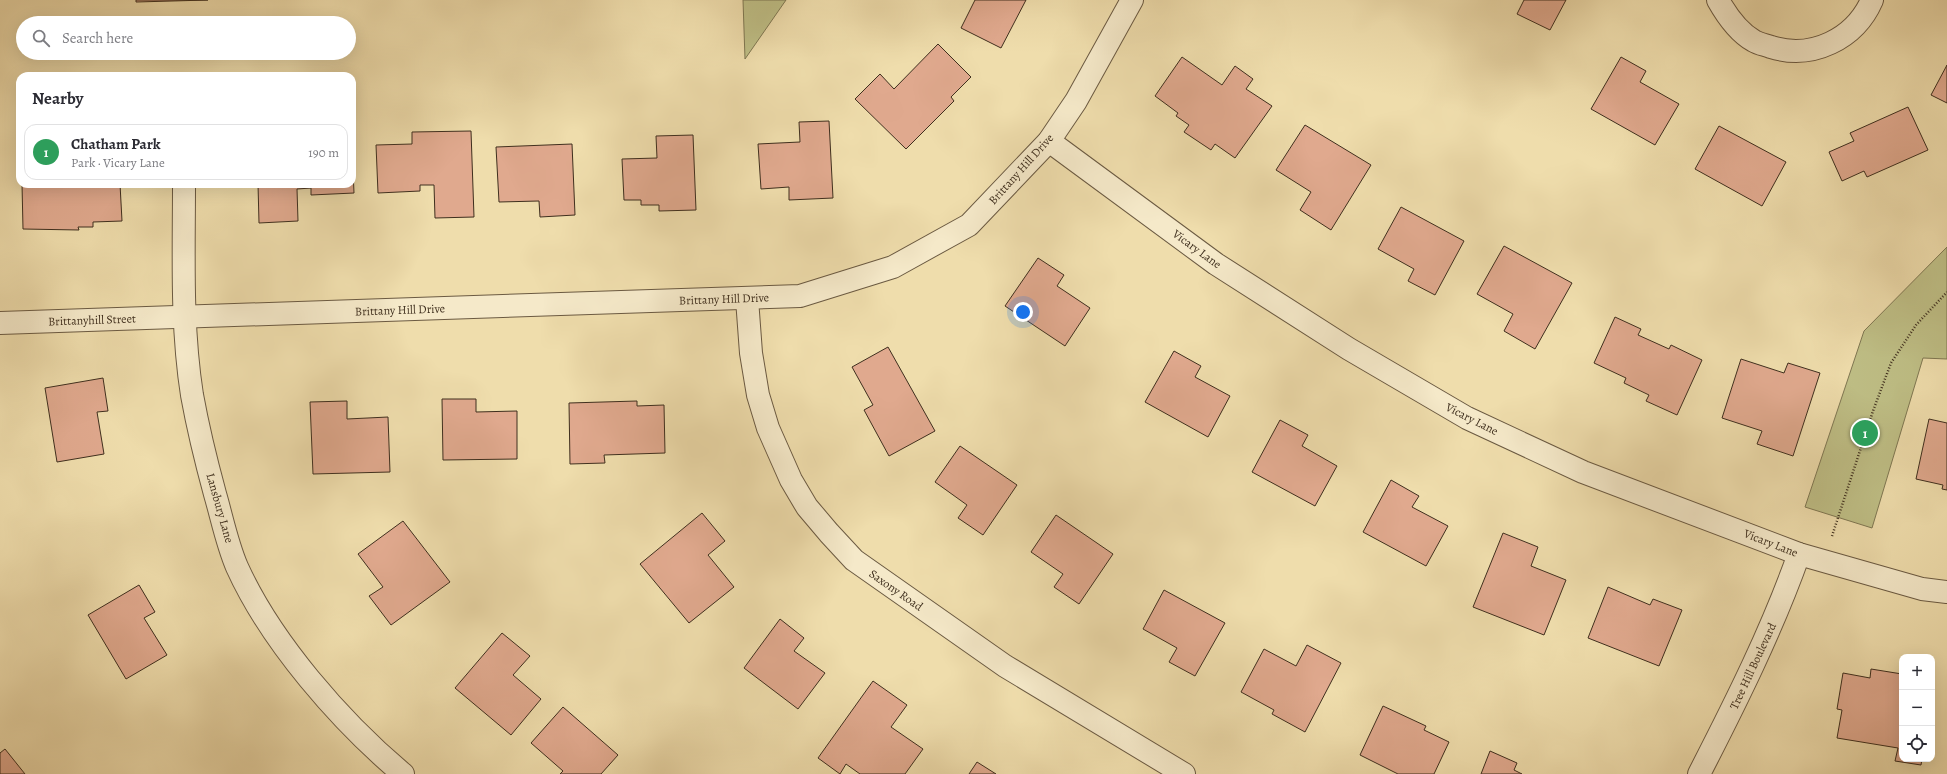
<!DOCTYPE html>
<meta charset="utf-8">
<style>
body{margin:0;font-family:Alegreya,serif;background:#f7f7f7;color:#2b2b33}
.controls{position:absolute;right:12px;bottom:12px;display:grid;overflow:hidden;border-radius:8px;box-shadow:0 4px 16px #0002}
.controls button{width:36px;height:36px;display:grid;place-items:center;padding:0;border:0;border-bottom:1px solid #e1e1e2;background:#fff;color:#2b2b33;font:20px sans-serif}
.you{position:absolute;left:1023px;top:312px;width:14px;height:14px;margin:-10px;border:3px solid #fff;border-radius:50%;background:#1a73e8;box-shadow:0 0 0 6px #1a73e833}
.badge{display:grid;place-items:center;width:26px;height:26px;border-radius:50%;background:#ea580c;color:#fff;font-size:13px;font-weight:700}
.pin{position:absolute;translate:-50% -50%;border:2px solid #fff;box-shadow:0 1px 4px #0006}
.list{margin:0;padding:0;list-style:none}
h2{display:flex;justify-content:space-between;align-items:center;height:52px;margin:0;padding:0 16px;font-size:17px}
h2 small{font-size:13px;font-weight:400;color:#7c7c81}
.list li{display:grid;grid-template-columns:26px 1fr auto;gap:12px;align-items:center;box-sizing:border-box;height:56px;margin:0 8px 8px;padding:0 8px;border:1px solid #e1e1e2;border-radius:12px}
.list b{display:block;font-size:15px;white-space:nowrap}
.list p{margin:0;font-size:13px;white-space:nowrap;color:#7c7c81}
.list em{font-size:13px;font-style:normal;color:#7c7c81}
.icon{flex:none;width:22px;height:22px;fill:none;stroke:currentColor;stroke-width:2;stroke-linecap:round;stroke-linejoin:round}
.map{position:relative;flex:none;width:1947px;height:774px;overflow:hidden}
.search{position:absolute;background:#fff;box-shadow:0 4px 16px #0002;left:16px;top:16px;width:340px;height:44px;display:flex;align-items:center;gap:10px;box-sizing:border-box;padding:0 14px;border-radius:22px;color:#7c7c81;font-size:15px}
.panel{position:absolute;background:#fff;box-shadow:0 4px 16px #0002;left:16px;top:72px;width:340px;height:116px;border-radius:12px}
.map>svg:first-child{display:block}
</style>
<div class="map">
<svg width="1947" height="774" viewBox="0 0 1947 774">
<rect width="100%" height="100%" fill="#efddac"/>
<filter id="stains"><feTurbulence type="fractalNoise" baseFrequency=".005" numOctaves="4"/><feColorMatrix values="0 0 0 0 .2 0 0 0 0 .09 0 0 0 0 .02 0 0 0 .5 -.17"/></filter>
<radialGradient id="worn" r=".72"><stop offset=".6" stop-color="#630" stop-opacity="0"/><stop offset="1" stop-color="#630" stop-opacity=".3"/></radialGradient>
<g fill="#bfbf86" stroke="#7f7752">
<polygon points="743,0 786,0 745,59"/>
<polygon points="1947,247 1947,359 1923,358 1872,528 1805,507 1864,331"/>
</g>
<g fill="#e0a98e" stroke="#3f2f1e">
<polygon points="136,0 208,0 136,2"/>
<polygon points="975,0 1026,0 1001,48 961,28"/>
<polygon points="1524,0 1566,0 1550,30 1517,14"/>
<polygon points="938,44 971,77 951,97 954,101 906,149 855,99 880,74 894,89"/>
<polygon points="1182,57 1222,85 1235,66 1253,79 1246,89 1272,106 1235,158 1215,144 1211,150 1184,132 1189,125 1176,116 1178,113 1155,96"/>
<polygon points="1621,57 1646,71 1640,82 1679,104 1655,145 1591,109"/>
<polygon points="1947,65 1947,103 1931,95"/>
<polygon points="1908,107 1928,150 1867,177 1864,171 1842,181 1829,152 1854,141 1850,133"/>
<polygon points="829,121 833,198 789,200 789,187 761,189 758,144 800,142 799,122"/>
<polygon points="1305,125 1371,165 1331,230 1300,210 1311,192 1276,170"/>
<polygon points="1719,126 1786,162 1762,206 1695,169"/>
<polygon points="471,131 474,217 435,218 434,185 420,185 420,191 378,193 376,145 412,144 412,132"/>
<polygon points="693,135 696,210 659,211 659,205 641,205 641,200 624,200 622,159 657,158 656,136"/>
<polygon points="572,144 575,215 540,217 539,201 499,202 496,147"/>
<polygon points="352,146 354,193 311,195 311,188 297,189 298,221 259,223 258,184 352,184"/>
<polygon points="22,184 120,184 122,221 93,222 93,227 78,227 79,230 23,229"/>
<polygon points="1401,207 1464,241 1435,295 1408,281 1414,269 1378,249"/>
<polygon points="1504,246 1572,283 1535,349 1504,331 1513,314 1477,294"/>
<polygon points="1038,258 1064,275 1057,286 1090,308 1065,346 1005,306"/>
<polygon points="1615,317 1641,329 1638,335 1669,349 1671,345 1702,360 1677,415 1646,401 1649,395 1624,383 1626,378 1594,363"/>
<polygon points="888,347 935,431 889,456 864,410 873,405 852,367"/>
<polygon points="1174,351 1201,366 1195,377 1230,396 1208,437 1145,402"/>
<polygon points="1741,359 1784,373 1788,363 1820,373 1793,456 1757,444 1762,431 1722,418"/>
<polygon points="103,378 108,411 97,412 104,454 57,462 45,388"/>
<polygon points="442,399 476,399 476,412 517,411 517,459 443,460"/>
<polygon points="347,401 347,419 388,417 390,472 313,474 310,402"/>
<polygon points="637,401 637,406 664,405 665,453 604,455 605,463 570,464 569,403"/>
<polygon points="1929,419 1947,423 1947,490 1942,489 1943,485 1916,479"/>
<polygon points="1280,420 1308,435 1302,446 1337,466 1315,506 1252,472"/>
<polygon points="960,446 1017,485 983,535 958,518 967,505 935,482"/>
<polygon points="1391,480 1419,496 1412,507 1448,526 1426,566 1363,532"/>
<polygon points="702,513 725,541 708,555 734,587 689,623 640,564"/>
<polygon points="1056,515 1113,554 1079,604 1054,587 1063,574 1031,552"/>
<polygon points="403,521 450,582 391,625 369,596 383,587 358,554"/>
<polygon points="1503,533 1538,547 1531,566 1566,580 1544,635 1473,607"/>
<polygon points="139,585 155,612 144,618 167,655 126,679 88,615"/>
<polygon points="1608,587 1650,605 1653,599 1682,610 1659,666 1588,638"/>
<polygon points="1164,590 1225,623 1195,676 1169,662 1177,648 1143,629"/>
<polygon points="780,619 804,638 794,651 825,673 798,709 744,668"/>
<polygon points="502,633 530,656 513,675 541,699 511,735 455,688"/>
<polygon points="1307,645 1341,663 1305,732 1272,714 1274,710 1241,692 1264,649 1296,666"/>
<polygon points="1871,669 1902,674 1902,759 1922,759 1921,765 1895,761 1898,748 1837,738 1842,710 1837,709 1843,673 1870,678"/>
<polygon points="873,681 907,705 891,727 923,749 905,774 860,774 846,764 840,774 818,758"/>
<polygon points="1383,706 1426,726 1424,730 1449,742 1434,774 1398,774 1360,755"/>
<polygon points="563,707 618,755 601,774 560,774 563,771 531,743"/>
<polygon points="5,749 25,774 0,774 0,753"/>
<polygon points="1490,751 1517,763 1514,770 1522,774 1481,774"/>
<polygon points="977,762 996,774 969,774"/>
</g>
<g fill="none" stroke-linecap="round" stroke-linejoin="round">
<g stroke="#6b5a42" stroke-width="24">
<g id="minor">
<path d="M1718,0C1727,16 1738,32 1754,41C1759,44 1766,45 1771,47C1812,60 1855,39 1872,0"/>
<polyline points="1049,141 1216,264 1349,349 1467,418 1583,472 1799,554 1922,589 1947,592"/>
<path d="M184,184C184,254 181,325 192,395C198,428 206,461 215,494C222,518 227,544 237,567C271,642 340,721 403,774"/>
<polyline points="747,299 751,353 758,395 768,428 791,480 807,507 829,533 854,560 1005,666 1184,774"/>
<polyline points="0,323 800,296 893,267 969,225 1049,141 1076,101 1132,0"/>
<path d="M1699,774C1736,702 1772,630 1799,554"/>
</g>
</g>
<polyline stroke="#3f2f1e" stroke-width="2.5" stroke-dasharray="1 2" stroke-linecap="butt" points="1832,536 1873,411 1891,363 1916,325 1947,292"/>
<use href="#minor" stroke="#f5e9c9" stroke-width="22"/>
</g>
<g text-anchor="middle" stroke-width="3.5" stroke-linejoin="round" paint-order="stroke">
<g font-size="12" fill="#3f2f1e" stroke="#f5e9c9">
<text transform="translate(1021 169) rotate(-48)" y="4">Brittany Hill Drive</text>
<text transform="translate(1197 249) rotate(36)" y="4">Vicary Lane</text>
<text transform="translate(724 299) rotate(-2)" y="4">Brittany Hill Drive</text>
<text transform="translate(400 310) rotate(-2)" y="4">Brittany Hill Drive</text>
<text transform="translate(92 320) rotate(-2)" y="4">Brittanyhill Street</text>
<text transform="translate(1472 419) rotate(27)" y="4">Vicary Lane</text>
<text transform="translate(220 508) rotate(74)" y="4">Lansbury Lane</text>
<text transform="translate(1771 543) rotate(21)" y="4">Vicary Lane</text>
<text transform="translate(896 590) rotate(35)" y="4">Saxony Road</text>
<text transform="translate(1753 666) rotate(-65)" y="4">Tree Hill Boulevard</text>
</g>
</g>
<rect width="100%" height="100%" filter="url(#stains)"/>
<rect width="100%" height="100%" fill="url(#worn)"/>
</svg>
<div class="controls">
<button>+</button>
<button>−</button>
<button><svg class="icon" aria-label="locate" viewBox="0 0 24 24"><circle cx="12" cy="12" r="6"/><path d="M12 2v4M12 18v4M2 12h4M18 12h4"/></svg></button>
</div>
<div class="you"></div>
<div class="pin badge" style="left:1865px;top:433px;background:#2e9e5b">1</div>
<div class="search"><svg class="icon" aria-label="search" viewBox="0 0 24 24"><circle cx="10" cy="10" r="6"/><path d="M15 15l6 6"/></svg>Search here</div>
<section class="panel">
<h2>Nearby<small></small></h2>
<ul class="list">
<li><span class="badge" style="background:#2e9e5b">1</span><div><b>Chatham Park</b><p>Park · Vicary Lane</p></div><em>190 m</em></li>
</ul>
</section>
</div>
